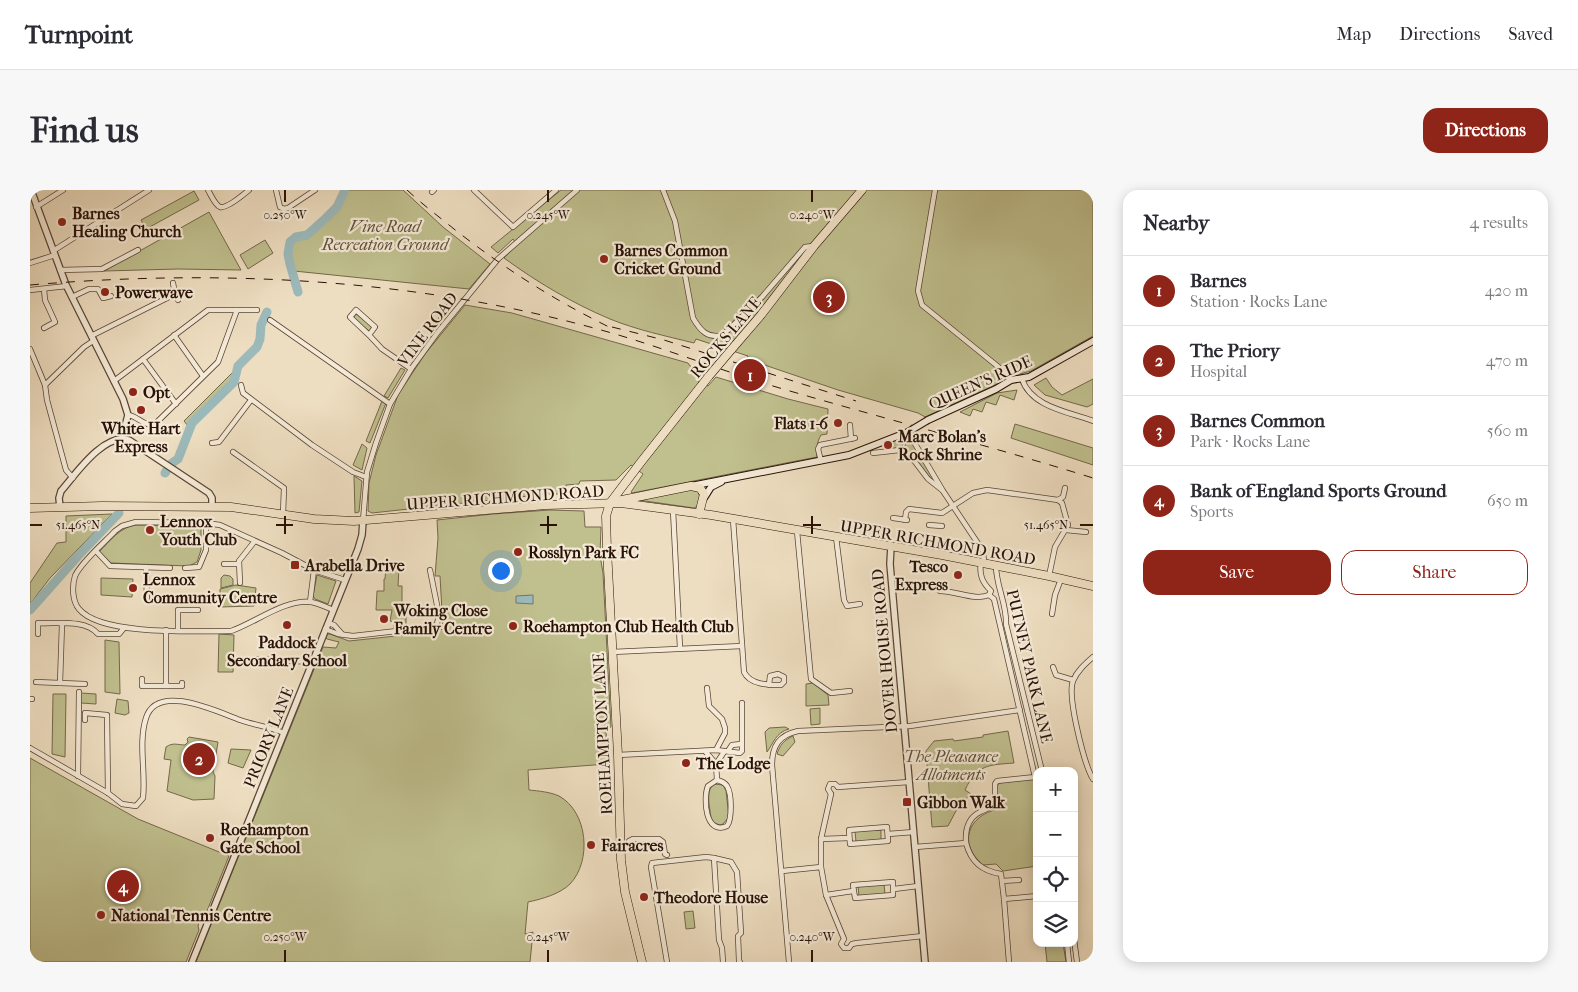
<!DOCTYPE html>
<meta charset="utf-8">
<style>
body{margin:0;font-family:"IM FELL French Canon",serif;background:#f7f7f7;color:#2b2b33}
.controls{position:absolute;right:15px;bottom:15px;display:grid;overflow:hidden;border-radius:10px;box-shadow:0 2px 12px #0003}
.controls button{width:45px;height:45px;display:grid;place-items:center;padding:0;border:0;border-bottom:1px solid #e1e1e2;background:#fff;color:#2b2b33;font:25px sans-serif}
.you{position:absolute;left:470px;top:380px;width:18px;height:18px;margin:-12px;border:4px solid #fff;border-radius:50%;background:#1a73e8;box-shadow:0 0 0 8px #1a73e833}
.badge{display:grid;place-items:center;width:32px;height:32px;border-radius:50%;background:#8f2418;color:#fff;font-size:16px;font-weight:700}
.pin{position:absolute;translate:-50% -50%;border:2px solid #fff;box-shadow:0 1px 5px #0006}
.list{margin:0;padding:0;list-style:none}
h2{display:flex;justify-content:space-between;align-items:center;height:65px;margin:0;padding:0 20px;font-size:21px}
h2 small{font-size:16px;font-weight:400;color:#7c7c81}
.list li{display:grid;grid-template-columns:32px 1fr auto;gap:15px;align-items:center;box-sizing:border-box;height:70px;padding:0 20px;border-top:1px solid #e1e1e2}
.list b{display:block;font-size:19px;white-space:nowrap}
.list p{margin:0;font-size:16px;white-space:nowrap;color:#7c7c81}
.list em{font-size:16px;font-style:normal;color:#7c7c81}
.actions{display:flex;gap:10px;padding:15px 20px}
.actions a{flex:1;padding:11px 0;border:1px solid #8f2418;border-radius:15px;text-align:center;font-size:18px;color:#8f2418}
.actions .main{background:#8f2418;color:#fff}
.icon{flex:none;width:28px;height:28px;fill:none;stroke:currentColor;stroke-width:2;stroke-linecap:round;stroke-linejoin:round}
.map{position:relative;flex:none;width:1063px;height:772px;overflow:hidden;border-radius:15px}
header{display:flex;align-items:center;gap:30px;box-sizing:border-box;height:70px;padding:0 25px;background:#fff;border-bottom:1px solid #e1e1e2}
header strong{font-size:24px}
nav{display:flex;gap:28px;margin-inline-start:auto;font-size:18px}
.intro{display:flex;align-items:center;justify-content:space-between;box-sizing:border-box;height:120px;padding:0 30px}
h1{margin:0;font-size:35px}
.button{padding:12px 22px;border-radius:15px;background:#8f2418;color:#fff;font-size:18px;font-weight:700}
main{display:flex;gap:30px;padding:0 30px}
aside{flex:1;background:#fff;border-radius:15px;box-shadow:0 2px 12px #0003}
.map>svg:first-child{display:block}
</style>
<header>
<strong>Turnpoint</strong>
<nav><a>Map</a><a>Directions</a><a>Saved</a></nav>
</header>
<div class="intro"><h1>Find us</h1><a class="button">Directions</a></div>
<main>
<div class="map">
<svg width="1063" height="772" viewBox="0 0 1063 772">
<rect width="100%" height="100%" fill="#eedec1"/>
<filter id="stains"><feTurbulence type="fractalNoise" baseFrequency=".004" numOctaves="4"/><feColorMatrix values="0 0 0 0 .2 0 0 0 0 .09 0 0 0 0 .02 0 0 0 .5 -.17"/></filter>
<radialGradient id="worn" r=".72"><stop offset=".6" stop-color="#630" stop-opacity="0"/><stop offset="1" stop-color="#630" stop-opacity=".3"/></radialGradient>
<g fill="#c0bf8e" stroke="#74684a">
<polygon points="317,0 373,0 413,37 460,74 439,99 264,81 261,66 263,53 269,49 277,49 282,45 303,25 311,16"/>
<path d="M531,0H1063V146L1001,181L990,184H982L976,190L895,227L888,223L808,200L717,169L718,166L666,149L664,153C636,146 607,140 580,129C542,113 507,92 474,68L487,55L483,49L468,63L461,57Z"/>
<polygon points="164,1 169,10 116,39 111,30"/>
<polygon points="179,22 211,80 148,79 74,81"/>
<polygon points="235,50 243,63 218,79 210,65"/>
<polygon points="419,110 425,113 410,132 407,131"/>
<path d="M435,115L482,123L658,173L660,176L666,178L665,182L674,185L668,192L678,196L686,187L758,209L798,219L797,244L791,245C787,252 786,259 787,267L602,303L601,302L613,284L601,275L586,290L550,291L549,294L536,295L537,307L529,304H517L342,323L338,321L339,293L346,265L368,205L395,164Z"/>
<polygon points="326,124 343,137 339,141 323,128"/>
<polygon points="371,178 375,180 358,208 354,206"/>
<polygon points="204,181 203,191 158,236 154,231"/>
<polygon points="1016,188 1022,197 1032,205 1063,189 1063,214 1057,217 1015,205 1004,195"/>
<polygon points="987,200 984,210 970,205 966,215 956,212 952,222 943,219 940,226 930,222 967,203"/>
<polygon points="352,211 356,213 340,253 336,251"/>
<polygon points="985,234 1063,258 1063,275 981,248"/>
<polygon points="877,244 878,246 875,248 871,259 862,260 862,251"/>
<polygon points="880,249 906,291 907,295 874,259 877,250"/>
<polygon points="332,254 337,258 332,280 323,275"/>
<polygon points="324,286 332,291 329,322 325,323"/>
<polygon points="660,299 668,300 670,309 668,316 664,318 608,310"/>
<path d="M520,320L554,321L555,337H571L570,365L573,383L581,537L576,538L577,574L498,580L499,600C509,601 520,602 529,606C558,622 562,671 540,694C530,704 512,709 498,712L495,744L503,742L500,772H166L293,457L306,458L309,452L297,449L295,447L297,444H300L319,451L394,443L413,439L410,386H405L408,348L407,330L463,324Z"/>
<polygon points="82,324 20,388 0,414 0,393 27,353 36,352 36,326"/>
<path d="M106,335L171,336V360L167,372L159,376L81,373L69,362C80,351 90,337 106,335Z"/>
<polygon points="356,377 369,377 368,396 372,396 372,415 376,416 376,435 385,436 364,438 364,432 360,431 362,420 346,420 347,401 354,401 354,389 355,389"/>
<polygon points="194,385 200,386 203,389 203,395 191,398 191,388"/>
<polygon points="287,385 306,391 298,414 285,409 283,406"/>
<polygon points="71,388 103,389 102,407 71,405"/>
<polygon points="206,395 226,398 224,416 190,417 190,399"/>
<polygon points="189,444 204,445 203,482 188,482"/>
<polygon points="75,450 89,452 90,504 75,502"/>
<polygon points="783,493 798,505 799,515 776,516 776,494"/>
<polygon points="51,503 66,504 66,514 51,513"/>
<polygon points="23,504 36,504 35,567 22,564"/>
<polygon points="87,509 98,511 99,523 95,525 85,523"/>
<polygon points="790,518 790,534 781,535 780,519"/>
<path d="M755,537L759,539C746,542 743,554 737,562L735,542L739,538Z"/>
<path d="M978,541L984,573C959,575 947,574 935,600L941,604L928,617L918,636L902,637L896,561L904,551L923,549L924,551L953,547V545Z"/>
<path d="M763,546L765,552L753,566L747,564C750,555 754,550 763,546Z"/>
<path d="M159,547L188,552L183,582L185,586L184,609L163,610L137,601L141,570L134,569L136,557C143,552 148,555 155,555L158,552L157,549Z"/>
<polygon points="201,559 221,560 213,578 198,573"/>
<polygon points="0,568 108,629 199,666 175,726 171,727 168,736 169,740 156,772 0,772"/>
<path d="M1007,588V676L973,681L966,674L953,675C928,654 937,626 968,619L966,598L969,593Z"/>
<path d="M684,594L693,595L696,601L699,627L693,634L690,635L682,632L681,628C680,617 675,601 684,594Z"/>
<polygon points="851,640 851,650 826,652 825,641"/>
<polygon points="854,694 855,704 829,706 828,696"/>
<polygon points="663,721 665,738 656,739 654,722"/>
<polygon points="1015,753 1033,753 1036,772 1017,772"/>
</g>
<polygon fill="#9cbabb" stroke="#6e7673" points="503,405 503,414 486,413 486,406"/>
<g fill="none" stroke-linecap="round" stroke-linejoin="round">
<g stroke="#6e7673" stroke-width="1">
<polyline points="259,48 260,52"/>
<polyline points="145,270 147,261"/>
</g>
<g stroke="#9cbabb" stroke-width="9">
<polyline points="268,102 260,74 258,64 260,52 266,47 277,45 296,28 307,17 315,0"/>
<polyline points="142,273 148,269 162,233 204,192 208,176 227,157 230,149 231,135 237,122"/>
<polyline points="135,283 137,280"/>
<polyline points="0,420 48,366 89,323"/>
</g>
<g stroke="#5a4435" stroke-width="6">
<g id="minor">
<path d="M178,0C181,5 185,15 190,17C197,19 214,4 219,0"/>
<polyline points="246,0 250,17 254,19 258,18 285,0"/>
<polyline points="444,0 483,37 526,0"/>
<path d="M633,0L645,31L663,128C670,140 677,149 693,145L732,107L775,57L783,56"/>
<polyline points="905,0 888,101 892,115 971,179 981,190"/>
<polyline points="402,2 404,0"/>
<polyline points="6,17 33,0"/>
<polyline points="23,61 119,0"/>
<polyline points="0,73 25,65"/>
<polyline points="30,80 72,79 108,60"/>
<polyline points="143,93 145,104"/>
<polyline points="14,99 15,110 25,132 14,138"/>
<polyline points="0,100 37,96"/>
<polyline points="42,107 59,99 68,99 73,108 81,106"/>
<polyline points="240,130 360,214"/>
<polyline points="144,145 173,186"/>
<polyline points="339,145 320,127 326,120 345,137 339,145 352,159 381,179"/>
<polyline points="61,146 145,104 148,110"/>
<polyline points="0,159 15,195"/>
<polyline points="113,169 146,214"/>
<path d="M992,189C1001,217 1039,222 1063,231"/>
<polyline points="84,191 178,120 227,120"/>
<polyline points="211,195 213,203 282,255 323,282 336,287"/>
<path d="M98,225C108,226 114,237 125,234L188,172L207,120"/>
<polyline points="820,235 821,249"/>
<polyline points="878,242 913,301 953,361 954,373"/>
<polyline points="182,253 189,252 221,210"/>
<polyline points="203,262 254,298 253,324"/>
<polyline points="843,263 870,260 879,264 898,289 912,300"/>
<polyline points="791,271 788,259 790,255 825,248"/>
<polyline points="43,288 36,280 17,210 15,195 54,157 63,151"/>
<polyline points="643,320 650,458"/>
<polyline points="863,328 877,330"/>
<path d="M703,329L714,482C720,495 739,495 751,495L754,492V487L748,484L740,486L739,495"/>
<polyline points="875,330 876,322 879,319 912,323 943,303 957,300 1028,310"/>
<polyline points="333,331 337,282 346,253 360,214 381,179 408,142 468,69 547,0"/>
<polyline points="899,335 912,336"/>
<polyline points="1036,340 1056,342"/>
<polyline points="767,341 781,489 801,503 820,501"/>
<polyline points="806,347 814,410 817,416 830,414"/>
<polyline points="66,361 80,376 140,378"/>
<polyline points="194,374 209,374"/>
<path d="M966,376C966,396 977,414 976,434L1012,581"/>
<polyline points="116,377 117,411"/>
<polyline points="155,378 169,377 176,360 176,333"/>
<polyline points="1019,386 1025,357 1038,335 1032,313 1028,310 1033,307 1035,298"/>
<polyline points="210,393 209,371 224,352"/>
<path d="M910,401C927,401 944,411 959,405"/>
<polyline points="280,412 284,380"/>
<path d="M303,420C296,417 288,413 281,412C254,409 225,433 201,441C167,441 71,446 49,419C42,411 42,396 45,386C51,372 75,352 85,341L92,336L106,332L176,333L190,335L252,363L284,380L315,390"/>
<polyline points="1022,424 1025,405 1031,389"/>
<polyline points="298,433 304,435 312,444"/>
<polyline points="295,439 308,444 323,446 402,437 407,434 409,425 400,380"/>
<polyline points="148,440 148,420 168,420"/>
<path d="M8,444V433C27,434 55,429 68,444H89L94,438"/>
<polyline points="582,462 712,456"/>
<path d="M1063,467C1055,474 1047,481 1043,491C1037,506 1054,574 1063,589"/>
<polyline points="225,469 283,472"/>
<polyline points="1023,477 1026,485 1043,490"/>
<polyline points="112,489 112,496 152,496 152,493"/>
<polyline points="6,492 30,493 32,434"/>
<polyline points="30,493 55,494"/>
<polyline points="136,496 136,440"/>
<polyline points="677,498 679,516 692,529 695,538 695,543 686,560"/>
<polyline points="0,509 2,509"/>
<polyline points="55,530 55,523 77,525 78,603"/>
<path d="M0,558L78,603L92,614L106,616L113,608C116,582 108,553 116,528C127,492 188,522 210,530C224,535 240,537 254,543"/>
<polyline points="675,561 686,574"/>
<polyline points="698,561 702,555 711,554"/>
<polyline points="588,565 686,560 710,563 712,561 712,513"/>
<polyline points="48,586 49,502"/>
<path d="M687,590C691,591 695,593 697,596C702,604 702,629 697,636C675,646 673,608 678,596Z"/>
<polyline points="687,590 686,574 694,562"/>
<polyline points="808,597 879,592"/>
<polyline points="801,604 798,599 800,594 805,594 808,597"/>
<polygon points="857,637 858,651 820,654 819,640"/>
<polyline points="858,644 884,642"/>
<polyline points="791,649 819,648"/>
<path d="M936,653C935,640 938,628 950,622C956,619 961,618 965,614V594L967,591L1005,587L964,409L959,405L961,401C952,392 949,385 951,372"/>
<path d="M885,657L936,653C941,672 952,681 971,684L974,709L1007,706"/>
<polyline points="590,659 599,659 599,651 603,649 629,649 633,652 635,664 637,665"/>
<polyline points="791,677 791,649 801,604"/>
<polyline points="752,681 791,677 796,705 814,749 811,754 814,758 819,758 822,754 827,753 893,746"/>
<polyline points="972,691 989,690"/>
<polygon points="863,692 863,705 825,708 823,695"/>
<polyline points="864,699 888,696"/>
<polyline points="796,705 823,701"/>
<polyline points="974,709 979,772"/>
<polyline points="1044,749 1047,772"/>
<polyline points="1037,753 1039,772"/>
<polyline points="637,772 621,677 622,673 676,667 684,668"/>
<polyline points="693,772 692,758 689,750 684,668 701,672 707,682 711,743 708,746 709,771 710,772"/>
<path d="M759,772L742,575C742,556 749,545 768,541L880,536L990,520"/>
</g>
</g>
<g stroke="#5a4435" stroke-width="8">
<g id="tertiary">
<polyline points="1,0 36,95 93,209 98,225 92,248"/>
<path d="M30,317L29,308L31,301C45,285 74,242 99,250L179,303L182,308V316"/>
<polyline points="861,356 860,374 895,772"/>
<polyline points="162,772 328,359 332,345 333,331"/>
</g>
</g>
<g stroke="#291106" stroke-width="8">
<g id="secondary">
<polyline points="898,230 966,199 981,190 999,187 1063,151"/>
<polyline points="661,296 819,265 878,242"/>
<polyline points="674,308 681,297 691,292"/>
</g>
</g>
<g stroke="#291106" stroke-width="9">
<g id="primary">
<polyline points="701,160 731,125 784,56 832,0"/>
<polyline points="580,313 611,272 679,186"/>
</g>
</g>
<g stroke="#291106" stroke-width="9">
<g id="trunk">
<polyline points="587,311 661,296 670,298 674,304 669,324"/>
<polyline points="580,313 576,326 577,360 588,565 591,670 595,702 612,772"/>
<polyline points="0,318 72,316 201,317 284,329 324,331 516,315 591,313 681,325 912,365 1019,386 1063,396"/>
</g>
</g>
<use href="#minor" stroke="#f4ead7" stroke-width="4.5"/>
<use href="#tertiary" stroke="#f4ead7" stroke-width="5.5"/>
<use href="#secondary" stroke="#f4ead7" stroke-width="6"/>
<use href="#primary" stroke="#eedec1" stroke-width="8"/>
<use href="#trunk" stroke="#eedec1" stroke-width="8"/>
<g stroke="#291106" stroke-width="1" stroke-dasharray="9 9" stroke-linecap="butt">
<path d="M377,0C392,14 408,26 424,39C474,78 522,109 579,137"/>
<path d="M0,95C187,79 378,88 560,137C625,154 688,180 753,199C856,229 960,256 1063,288"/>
<polyline points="582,137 634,150 826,211"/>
</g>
<g stroke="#291106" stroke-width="8" stroke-linecap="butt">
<polyline id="secondary-bridge" points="878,242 898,230"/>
</g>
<g stroke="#291106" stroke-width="9" stroke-linecap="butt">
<polyline id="primary-bridge" points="679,186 701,160"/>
</g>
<use href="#secondary-bridge" stroke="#f4ead7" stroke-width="6"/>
<use href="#primary-bridge" stroke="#eedec1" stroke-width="8"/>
</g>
<path fill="none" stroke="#291106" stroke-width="2" d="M255,0V12M518,0V12M782,0V12M255,326V344M518,326V344M782,326V344M0,335H12M246,335H263M510,335H527M773,335H791M1050,335H1063M255,760V772M518,760V772M782,760V772"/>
<g fill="#8f2418" stroke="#f4ead7" stroke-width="2">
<circle cx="32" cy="32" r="5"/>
<circle cx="574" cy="69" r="5"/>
<circle cx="75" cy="102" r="5"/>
<circle cx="103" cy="202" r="5"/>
<circle cx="111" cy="220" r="5"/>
<circle cx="808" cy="233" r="5"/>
<circle cx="858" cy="255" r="5"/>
<circle cx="120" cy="340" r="5"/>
<circle cx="488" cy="362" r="5"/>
<rect x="260" y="370" width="10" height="10" rx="2.5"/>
<circle cx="928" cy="385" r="5"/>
<circle cx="103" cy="398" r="5"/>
<circle cx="354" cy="429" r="5"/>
<circle cx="257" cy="435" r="5"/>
<circle cx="483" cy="436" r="5"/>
<circle cx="656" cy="573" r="5"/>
<rect x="872" y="607" width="10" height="10" rx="2.5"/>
<circle cx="180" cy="648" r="5"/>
<circle cx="561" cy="655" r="5"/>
<circle cx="614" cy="707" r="5"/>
<circle cx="71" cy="725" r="5"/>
</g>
<g text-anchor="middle" stroke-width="4.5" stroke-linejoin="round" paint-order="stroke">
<g font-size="16" font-weight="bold" fill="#291106" stroke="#f4ead7" text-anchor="start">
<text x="42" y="29">Barnes<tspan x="42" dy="18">Healing Church</tspan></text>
<text x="584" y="66">Barnes Common<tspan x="584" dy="18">Cricket Ground</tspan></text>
<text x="85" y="108">Powerwave</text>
<text x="113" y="208">Opt</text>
<text x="798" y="239" text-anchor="end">Flats 1-6</text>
<text x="111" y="244" text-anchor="middle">White Hart<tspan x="111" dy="18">Express</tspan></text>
<text x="868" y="252">Marc Bolan's<tspan x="868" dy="18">Rock Shrine</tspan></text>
<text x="130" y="337">Lennox<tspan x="130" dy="18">Youth Club</tspan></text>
<text x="498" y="368">Rosslyn Park FC</text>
<text x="275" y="381">Arabella Drive</text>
<text x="918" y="382" text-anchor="end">Tesco<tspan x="918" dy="18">Express</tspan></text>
<text x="113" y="395">Lennox<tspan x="113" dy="18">Community Centre</tspan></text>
<text x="364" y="426">Woking Close<tspan x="364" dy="18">Family Centre</tspan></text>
<text x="493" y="442">Roehampton Club Health Club</text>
<text x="257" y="458" text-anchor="middle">Paddock<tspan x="257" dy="18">Secondary School</tspan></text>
<text x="666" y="579">The Lodge</text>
<text x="887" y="618">Gibbon Walk</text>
<text x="190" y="645">Roehampton<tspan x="190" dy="18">Gate School</tspan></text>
<text x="571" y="661">Fairacres</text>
<text x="624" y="713">Theodore House</text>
<text x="81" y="731">National Tennis Centre</text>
</g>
<g font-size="16" font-style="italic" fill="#5e4e36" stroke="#f4ead7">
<text x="355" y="42">Vine Road<tspan x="355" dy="18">Recreation Ground</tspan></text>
<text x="921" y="572">The Pleasance<tspan x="921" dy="18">Allotments</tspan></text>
</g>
<g font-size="16" fill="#291106" stroke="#f4ead7">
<text transform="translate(397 139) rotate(-53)" y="6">VINE ROAD</text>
<text transform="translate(695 147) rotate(-50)" y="6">ROCKS LANE</text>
<text transform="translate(950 192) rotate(-24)" y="6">QUEEN'S RIDE</text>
<text transform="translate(475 307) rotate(-4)" y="6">UPPER RICHMOND ROAD</text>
<text transform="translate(908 352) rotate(10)" y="6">UPPER RICHMOND ROAD</text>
<text transform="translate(854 461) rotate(-95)" y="6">DOVER HOUSE ROAD</text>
<text transform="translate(1000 476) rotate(77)" y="6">PUTNEY PARK LANE</text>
<text transform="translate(572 544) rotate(-93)" y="6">ROEHAMPTON LANE</text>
<text transform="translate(238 547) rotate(-68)" y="6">PRIORY LANE</text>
</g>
</g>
<g font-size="12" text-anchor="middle" fill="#291106" stroke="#f4ead7" stroke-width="4.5" stroke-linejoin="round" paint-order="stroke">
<text x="255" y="29">0.250°W</text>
<text x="518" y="29">0.245°W</text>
<text x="782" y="29">0.240°W</text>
<text x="48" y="339">51.465°N</text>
<text x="1016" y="339">51.465°N</text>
<text x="255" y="751">0.250°W</text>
<text x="518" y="751">0.245°W</text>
<text x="782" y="751">0.240°W</text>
</g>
<rect width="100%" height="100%" filter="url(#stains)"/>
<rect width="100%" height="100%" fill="url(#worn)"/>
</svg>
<div class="controls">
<button>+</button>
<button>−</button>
<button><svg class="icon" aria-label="locate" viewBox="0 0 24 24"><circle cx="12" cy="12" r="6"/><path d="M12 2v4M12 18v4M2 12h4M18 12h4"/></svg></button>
<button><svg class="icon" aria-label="layers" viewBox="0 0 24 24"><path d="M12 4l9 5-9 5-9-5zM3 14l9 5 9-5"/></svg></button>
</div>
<div class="you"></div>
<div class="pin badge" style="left:720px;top:185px">1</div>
<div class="pin badge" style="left:169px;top:569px">2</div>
<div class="pin badge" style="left:799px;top:107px">3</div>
<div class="pin badge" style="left:93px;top:696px">4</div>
</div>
<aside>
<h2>Nearby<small>4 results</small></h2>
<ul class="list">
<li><span class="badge">1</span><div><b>Barnes</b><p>Station · Rocks Lane</p></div><em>420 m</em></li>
<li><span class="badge">2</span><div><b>The Priory</b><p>Hospital</p></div><em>470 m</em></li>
<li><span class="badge">3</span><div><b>Barnes Common</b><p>Park · Rocks Lane</p></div><em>560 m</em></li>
<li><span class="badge">4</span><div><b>Bank of England Sports Ground</b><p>Sports</p></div><em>650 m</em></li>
</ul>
<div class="actions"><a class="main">Save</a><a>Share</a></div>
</aside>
</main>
